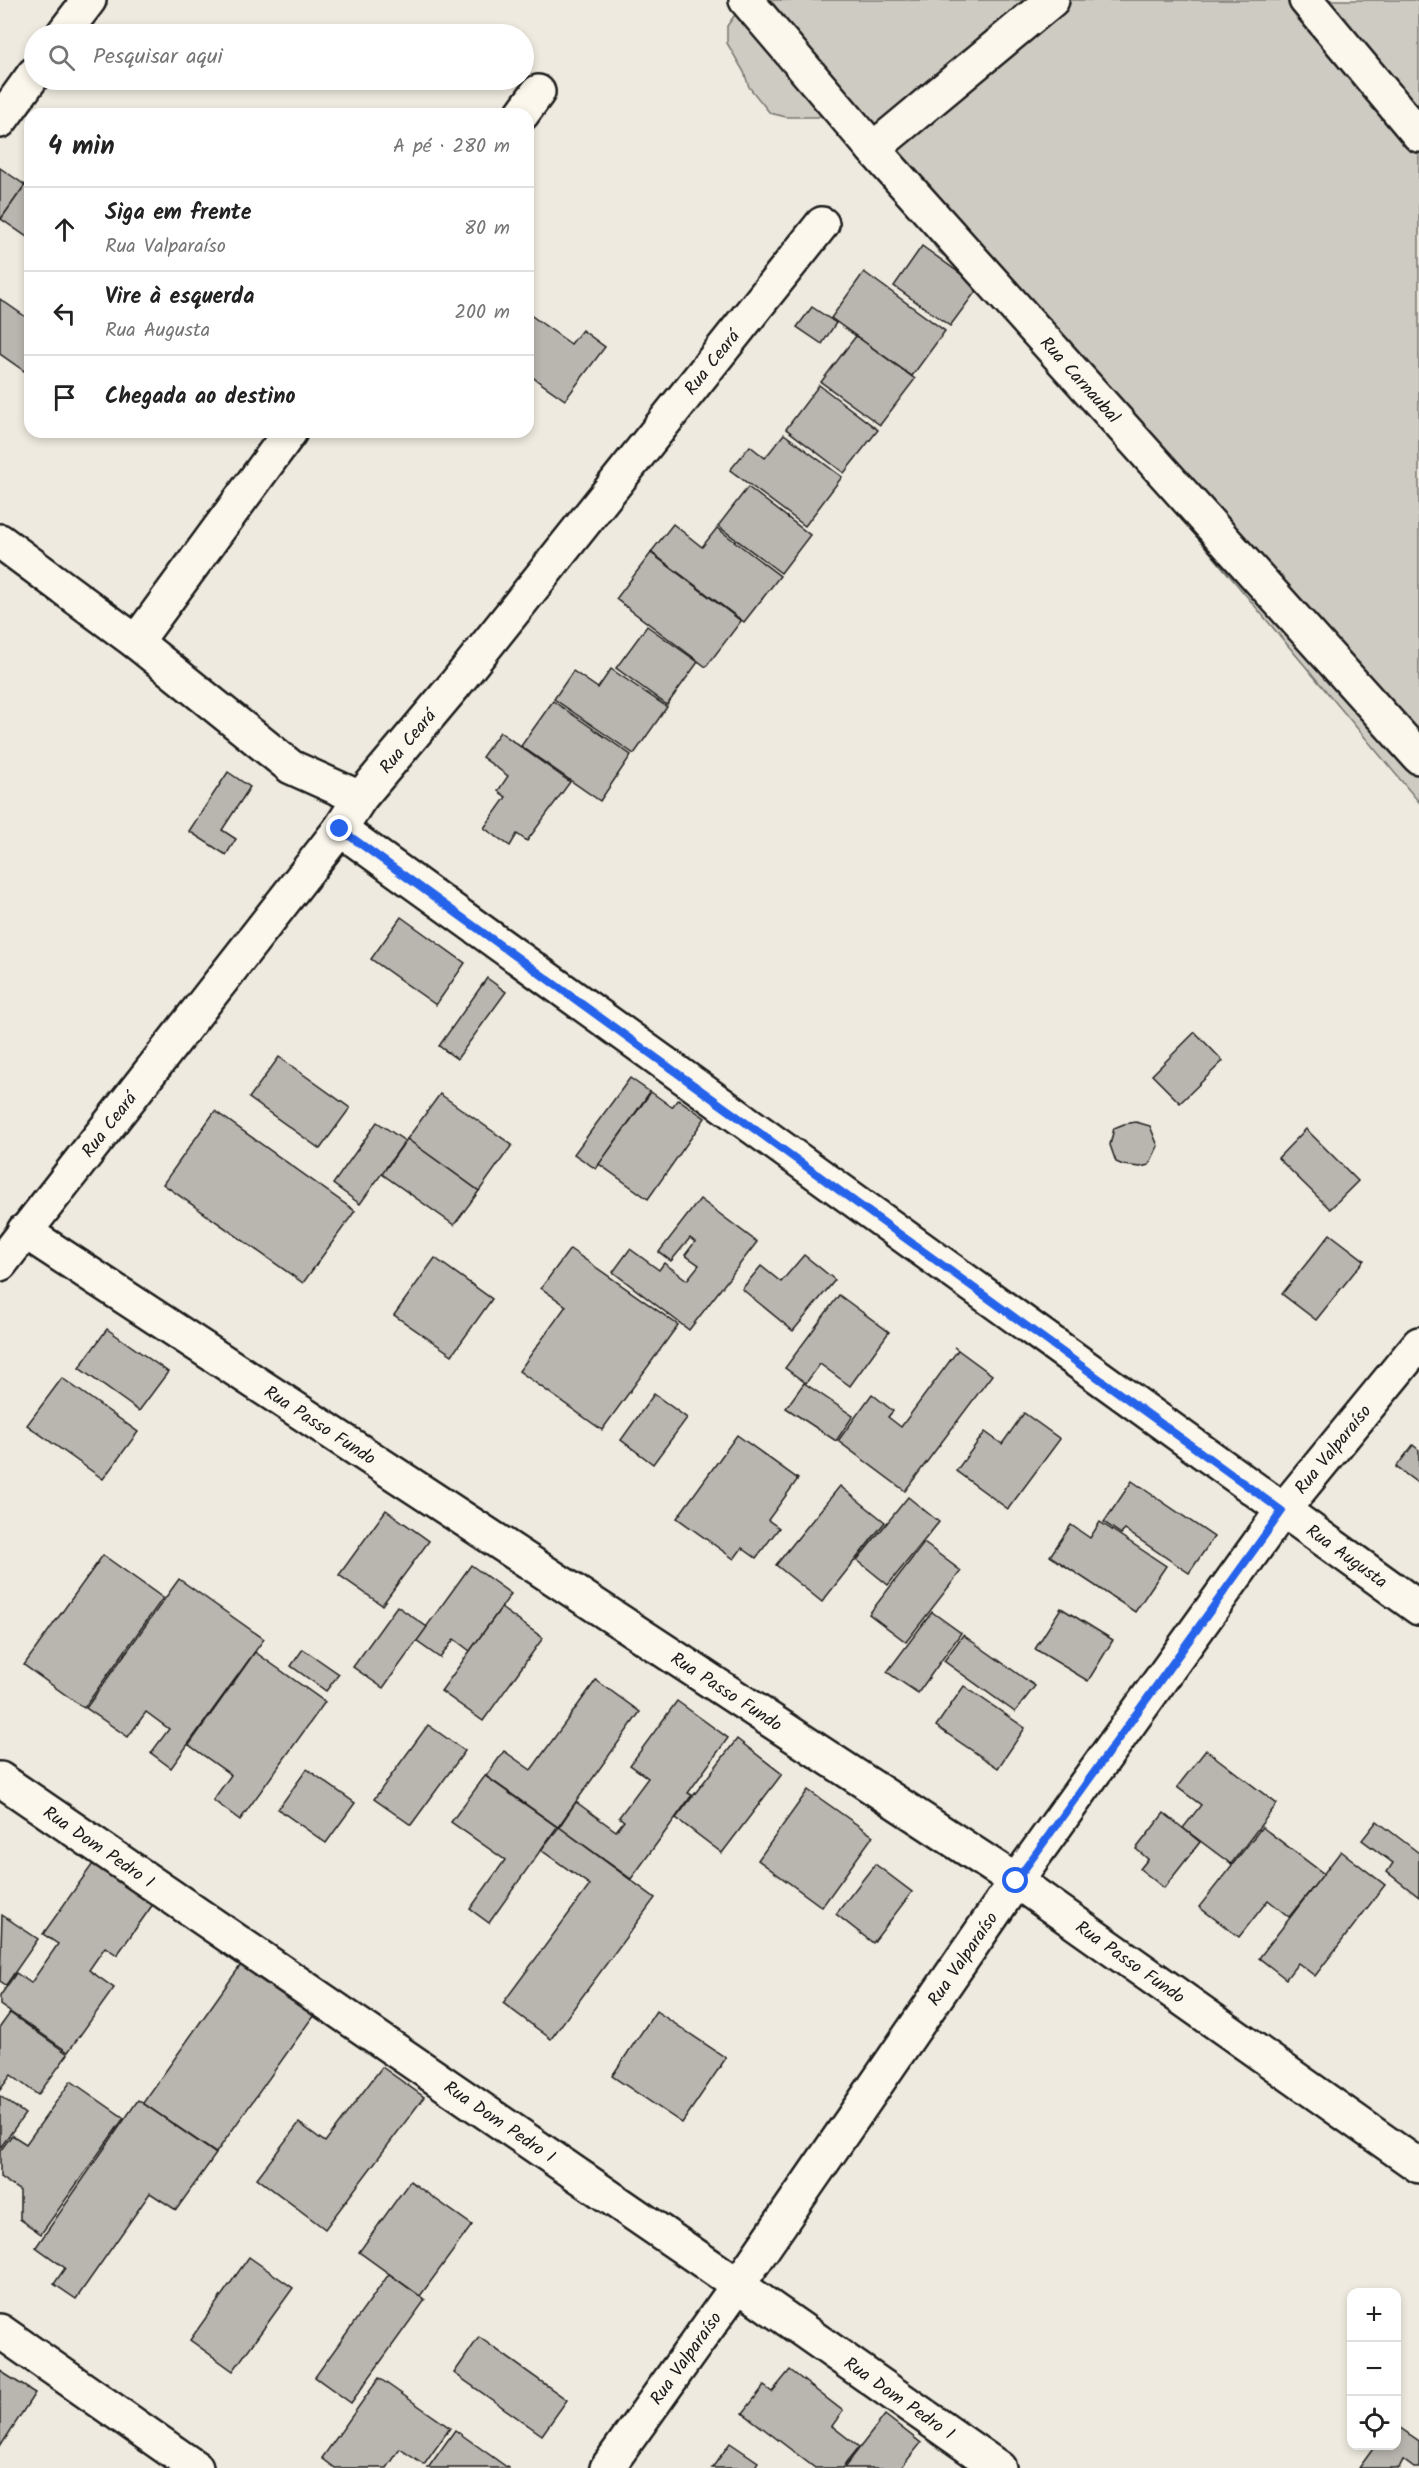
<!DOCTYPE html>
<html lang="pt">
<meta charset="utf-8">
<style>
body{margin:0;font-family:Kalam,sans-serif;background:#f2f2f2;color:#222}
.controls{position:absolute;right:18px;bottom:18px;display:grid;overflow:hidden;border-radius:12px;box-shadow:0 3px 9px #0003}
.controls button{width:54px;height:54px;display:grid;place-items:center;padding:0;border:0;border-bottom:2px solid #e0e0e0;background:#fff;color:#222;font:30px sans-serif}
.stop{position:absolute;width:18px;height:18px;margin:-14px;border:4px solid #2563eb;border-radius:50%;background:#fff}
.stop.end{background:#2563eb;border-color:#fff;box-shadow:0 2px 6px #0008}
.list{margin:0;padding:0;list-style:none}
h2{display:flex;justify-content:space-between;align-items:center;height:78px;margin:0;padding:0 24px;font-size:26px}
h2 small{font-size:20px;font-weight:400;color:#767676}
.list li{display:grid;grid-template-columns:39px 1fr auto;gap:18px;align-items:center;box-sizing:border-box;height:84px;padding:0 24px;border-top:2px solid #e0e0e0}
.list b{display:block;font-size:22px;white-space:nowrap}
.list p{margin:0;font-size:20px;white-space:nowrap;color:#767676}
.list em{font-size:20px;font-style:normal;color:#767676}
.icon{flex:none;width:33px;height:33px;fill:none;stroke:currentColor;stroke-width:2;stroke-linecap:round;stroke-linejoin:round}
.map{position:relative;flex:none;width:1419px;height:2468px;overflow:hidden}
.search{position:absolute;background:#fff;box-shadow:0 3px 9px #0003;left:24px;top:24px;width:510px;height:66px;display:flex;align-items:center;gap:15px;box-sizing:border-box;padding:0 21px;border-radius:33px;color:#767676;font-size:22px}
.panel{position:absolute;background:#fff;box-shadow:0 3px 9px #0003;left:24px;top:108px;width:510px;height:330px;border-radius:18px}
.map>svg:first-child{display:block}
</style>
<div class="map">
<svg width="1419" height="2468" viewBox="0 0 1419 2468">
<rect width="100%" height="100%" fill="#eeeadf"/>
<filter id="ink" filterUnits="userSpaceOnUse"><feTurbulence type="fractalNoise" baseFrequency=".0167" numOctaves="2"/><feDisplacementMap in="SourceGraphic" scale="12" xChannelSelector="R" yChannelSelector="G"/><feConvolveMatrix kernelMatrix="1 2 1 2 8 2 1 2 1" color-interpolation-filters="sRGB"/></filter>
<g filter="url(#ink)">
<polygon fill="#ceccc2" stroke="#75746f" stroke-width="1.5" points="769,0 1419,0 1419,802 996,297 939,252 830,107 818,117 786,117 770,113 749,87 744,72 727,43 727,26 737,12 765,7 780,13"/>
<g fill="#b9b6af" stroke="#1c1c1c" stroke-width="1.5">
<polygon points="0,168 25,185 1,219 0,218"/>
<polygon points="25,185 30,189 30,239 1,219"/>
<polygon points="922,246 979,287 950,326 894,286"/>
<polygon points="864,272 945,331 912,376 831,318"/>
<polygon points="0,299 30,320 30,375 0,354"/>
<polygon points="812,307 836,323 822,344 797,327"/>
<polygon points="529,314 571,344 582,330 605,347 565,400 528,374"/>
<polygon points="856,336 915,379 880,425 821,382"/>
<polygon points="819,385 878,430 844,473 786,429"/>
<polygon points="784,434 842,477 805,526 730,470 750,446 765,458"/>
<polygon points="748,487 810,535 781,573 718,526"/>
<polygon points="673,524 702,547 717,528 780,576 744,622 651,552"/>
<polygon points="651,553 741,621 706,667 616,599"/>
<polygon points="647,626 698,662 667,705 616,668"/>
<polygon points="611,669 667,707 634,754 554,699 573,671 598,688"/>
<polygon points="553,701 631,755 600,801 521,746"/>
<polygon points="500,732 570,782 527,841 517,834 510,846 484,828 506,797 498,791 508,776 482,757"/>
<polygon points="228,772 250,787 222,830 236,839 226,855 189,831"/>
<polygon points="401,917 465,963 436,1005 371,959"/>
<polygon points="487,978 506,992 457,1059 439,1046"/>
<polygon points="1195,1032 1223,1061 1180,1103 1152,1075"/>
<polygon points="279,1057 350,1108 320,1149 249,1098"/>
<polygon points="630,1078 650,1092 596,1169 574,1154"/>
<polygon points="651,1092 672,1107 678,1099 705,1118 648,1199 599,1164"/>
<polygon points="440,1094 512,1145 479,1191 407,1139"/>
<polygon points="215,1111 355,1211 303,1283 163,1184"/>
<polygon points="377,1122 405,1141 360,1204 333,1184"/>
<polygon points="1136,1122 1150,1126 1158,1146 1149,1165 1140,1167 1123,1165 1116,1162 1110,1145 1114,1128 1124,1124"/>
<polygon points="1306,1129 1358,1181 1330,1209 1278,1158"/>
<polygon points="407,1139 479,1191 454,1225 382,1174"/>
<polygon points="700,1199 757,1242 689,1330 613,1272 630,1249 659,1270 664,1263 687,1280 699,1265 685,1255 695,1242 690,1238 671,1261 659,1252"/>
<polygon points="1330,1234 1364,1260 1316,1320 1282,1294"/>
<polygon points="570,1249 678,1325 602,1430 519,1371 566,1306 541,1288"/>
<polygon points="804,1255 835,1280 793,1331 742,1289 761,1266 781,1282"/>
<polygon points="435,1258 492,1299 452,1355 394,1315"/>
<polygon points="839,1295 889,1332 850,1386 820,1364 806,1383 785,1368"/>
<polygon points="107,1329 168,1372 139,1411 79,1368"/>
<polygon points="954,1347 992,1375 905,1491 838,1441 872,1394 893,1411 888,1417 901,1427 958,1350"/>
<polygon points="62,1378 138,1432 103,1479 27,1425"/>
<polygon points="804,1383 853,1416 836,1441 786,1408"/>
<polygon points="654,1394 687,1418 653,1464 621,1440"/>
<polygon points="1024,1413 1060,1439 1008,1509 956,1471 985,1432 1002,1444"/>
<polygon points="737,1435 798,1479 768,1520 779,1528 756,1558 742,1548 734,1559 677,1518"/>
<polygon points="1413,1445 1419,1450 1419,1484 1396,1467"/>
<polygon points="1132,1481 1214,1537 1189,1573 1125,1530 1121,1534 1104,1522"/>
<polygon points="840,1486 885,1522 822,1602 776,1565"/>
<polygon points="908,1497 939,1522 888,1585 857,1560"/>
<polygon points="386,1510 429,1541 382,1605 339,1575"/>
<polygon points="1100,1522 1166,1566 1135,1612 1050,1556 1071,1525 1090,1538"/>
<polygon points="924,1543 961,1571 906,1642 869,1614"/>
<polygon points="103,1555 163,1598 84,1708 24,1665"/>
<polygon points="471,1565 511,1594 470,1651 454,1639 440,1658 416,1641"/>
<polygon points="179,1579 264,1639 171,1768 151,1753 169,1729 146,1712 128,1737 86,1708"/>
<polygon points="397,1606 427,1627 383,1688 353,1667"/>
<polygon points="501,1608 543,1638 483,1721 441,1691"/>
<polygon points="1061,1608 1113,1640 1088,1681 1035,1649"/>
<polygon points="932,1612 961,1633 918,1693 887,1672"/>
<polygon points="963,1635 1035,1686 1015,1712 944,1661"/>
<polygon points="303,1649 339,1674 326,1691 291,1666"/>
<polygon points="255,1652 325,1702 240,1820 213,1800 231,1775 189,1745"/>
<polygon points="596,1680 640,1712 558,1827 486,1776 504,1751 531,1770"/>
<polygon points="964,1686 1025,1728 998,1768 936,1726"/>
<polygon points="677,1701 728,1738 688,1793 692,1795 631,1879 559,1827 576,1802 616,1831 624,1821 619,1817 648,1778 630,1765"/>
<polygon points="428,1725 465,1751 411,1825 374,1799"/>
<polygon points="737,1739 782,1774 722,1853 676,1818"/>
<polygon points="1206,1750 1277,1804 1231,1864 1183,1828 1201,1805 1177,1787"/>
<polygon points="307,1769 355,1803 326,1843 278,1809"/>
<polygon points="485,1776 557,1827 489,1923 470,1909 505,1860 451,1822"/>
<polygon points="808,1790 873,1836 822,1907 758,1860"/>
<polygon points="1164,1813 1200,1842 1164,1888 1140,1869 1148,1859 1136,1849"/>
<polygon points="1377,1821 1419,1853 1419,1897 1387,1872 1393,1863 1362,1840"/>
<polygon points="559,1827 655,1898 551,2039 503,2003 590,1885 541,1850"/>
<polygon points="1262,1827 1324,1874 1289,1917 1268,1900 1239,1937 1199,1907"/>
<polygon points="102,1851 156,1900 117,1955 105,1947 89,1970 114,1988 68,2052 0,2005 0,1996 16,1973 31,1983 58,1944 43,1934"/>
<polygon points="1341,1851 1385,1885 1315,1976 1298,1963 1286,1979 1259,1958"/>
<polygon points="875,1864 912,1892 873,1943 836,1914"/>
<polygon points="2,1915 38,1939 6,1985 0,1981"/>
<polygon points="243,1962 316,2012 216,2153 143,2103"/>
<polygon points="656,2011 726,2058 682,2123 612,2076"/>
<polygon points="10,2013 68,2054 38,2095 11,2075 0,2090 0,2027"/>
<polygon points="382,2067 424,2097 325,2229 257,2178 299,2123 325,2142"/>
<polygon points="71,2081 124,2118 41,2234 20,2219 20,2191 0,2177 0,2151 12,2135 26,2144"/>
<polygon points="0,2096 25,2114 0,2148"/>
<polygon points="138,2100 216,2154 176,2210 150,2193 76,2299 54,2284 65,2268 36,2247"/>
<polygon points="410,2181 472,2225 420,2296 359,2252"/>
<polygon points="249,2257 293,2288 233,2371 190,2340"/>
<polygon points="389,2274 425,2300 351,2403 315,2377"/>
<polygon points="479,2337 567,2400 542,2435 454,2373"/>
<polygon points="790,2370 843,2411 832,2426 859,2447 842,2468 815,2468 743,2413 764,2386 772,2392"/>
<polygon points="0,2371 35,2393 0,2447"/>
<polygon points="379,2378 450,2428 424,2465 400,2449 387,2468 335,2468 322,2458"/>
<polygon points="885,2415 921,2443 901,2468 844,2468"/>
<polygon points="1396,2425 1419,2441 1419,2468 1414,2468 1403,2460 1399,2468 1359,2468 1375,2446 1396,2446"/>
<polygon points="455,2430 508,2468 428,2468"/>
<polygon points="730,2443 758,2462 754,2468 712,2468"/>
</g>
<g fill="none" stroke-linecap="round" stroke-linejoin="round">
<g stroke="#1c1c1c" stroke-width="38">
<g id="minor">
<path id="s1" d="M746,0L873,149L1419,757"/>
<polyline points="1306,0 1419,135"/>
<polyline points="63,34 89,0"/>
<polyline points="522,114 538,92"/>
<polyline points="0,121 34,74"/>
<polyline points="873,149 1052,0"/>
<polyline points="0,541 136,642 291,767 360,798"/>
<polyline points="136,642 290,432"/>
<path id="s2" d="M340,829L1419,1608"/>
<path id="s3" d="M24,1231L1016,1881L1419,2166"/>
<path id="s4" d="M0,1264L340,829L360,798L454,686L822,224"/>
<path id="s5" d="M0,1779L738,2285L999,2468"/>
<polyline points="0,2331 196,2468"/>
<path id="s6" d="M607,2468L738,2285L1016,1881L1282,1511L1419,1344"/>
</g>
</g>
<use href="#minor" stroke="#fbf7ec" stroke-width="33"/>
</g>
</g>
<g fill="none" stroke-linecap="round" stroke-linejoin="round" filter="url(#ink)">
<polyline stroke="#2563eb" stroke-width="8" points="340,829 1282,1511 1016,1881"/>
</g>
<g text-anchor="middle" stroke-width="4.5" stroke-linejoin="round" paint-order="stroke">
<g font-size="18" fill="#1c1c1c" stroke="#fbf7ec">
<text dy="6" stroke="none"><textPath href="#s4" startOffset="1149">Rua Ceará</textPath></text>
<text dy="6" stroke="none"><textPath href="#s1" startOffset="506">Rua Carnaubal</textPath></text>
<text dy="6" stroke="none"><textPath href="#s4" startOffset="663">Rua Ceará</textPath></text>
<text dy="6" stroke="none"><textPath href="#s4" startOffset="177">Rua Ceará</textPath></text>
<text dy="6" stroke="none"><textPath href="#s3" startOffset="354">Rua Passo Fundo</textPath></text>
<text dy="6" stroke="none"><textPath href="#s6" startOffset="1251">Rua Valparaíso</textPath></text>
<text dy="6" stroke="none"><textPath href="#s2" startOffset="1242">Rua Augusta</textPath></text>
<text dy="6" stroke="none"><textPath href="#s3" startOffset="840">Rua Passo Fundo</textPath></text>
<text dy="6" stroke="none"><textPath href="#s5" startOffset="120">Rua Dom Pedro I</textPath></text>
<text dy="6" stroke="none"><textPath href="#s6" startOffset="621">Rua Valparaíso</textPath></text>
<text dy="6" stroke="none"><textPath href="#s3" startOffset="1326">Rua Passo Fundo</textPath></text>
<text dy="6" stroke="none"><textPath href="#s5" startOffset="606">Rua Dom Pedro I</textPath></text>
<text dy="6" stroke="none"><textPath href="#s6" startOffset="135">Rua Valparaíso</textPath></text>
<text dy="6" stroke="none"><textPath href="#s5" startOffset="1092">Rua Dom Pedro I</textPath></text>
</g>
</g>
</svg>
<div class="controls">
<button>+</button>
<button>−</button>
<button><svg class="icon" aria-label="locate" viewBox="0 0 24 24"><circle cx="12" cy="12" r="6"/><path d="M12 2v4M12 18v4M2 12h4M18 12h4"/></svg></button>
</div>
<div class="stop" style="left:1016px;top:1881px"></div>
<div class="stop end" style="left:340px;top:829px"></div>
<div class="search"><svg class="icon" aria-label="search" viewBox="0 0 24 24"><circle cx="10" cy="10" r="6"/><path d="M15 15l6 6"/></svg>Pesquisar aqui</div>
<section class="panel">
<h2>4 min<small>A pé · 280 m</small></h2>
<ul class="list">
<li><svg class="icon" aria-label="ahead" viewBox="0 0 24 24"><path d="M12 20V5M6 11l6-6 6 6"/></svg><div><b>Siga em frente</b><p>Rua Valparaíso</p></div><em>80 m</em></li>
<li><svg class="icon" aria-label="left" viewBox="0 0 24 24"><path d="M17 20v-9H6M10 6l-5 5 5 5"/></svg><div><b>Vire à esquerda</b><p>Rua Augusta</p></div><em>200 m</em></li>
<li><svg class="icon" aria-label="arrive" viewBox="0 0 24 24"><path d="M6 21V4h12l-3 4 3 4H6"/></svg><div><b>Chegada ao destino</b></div></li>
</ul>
</section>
</div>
